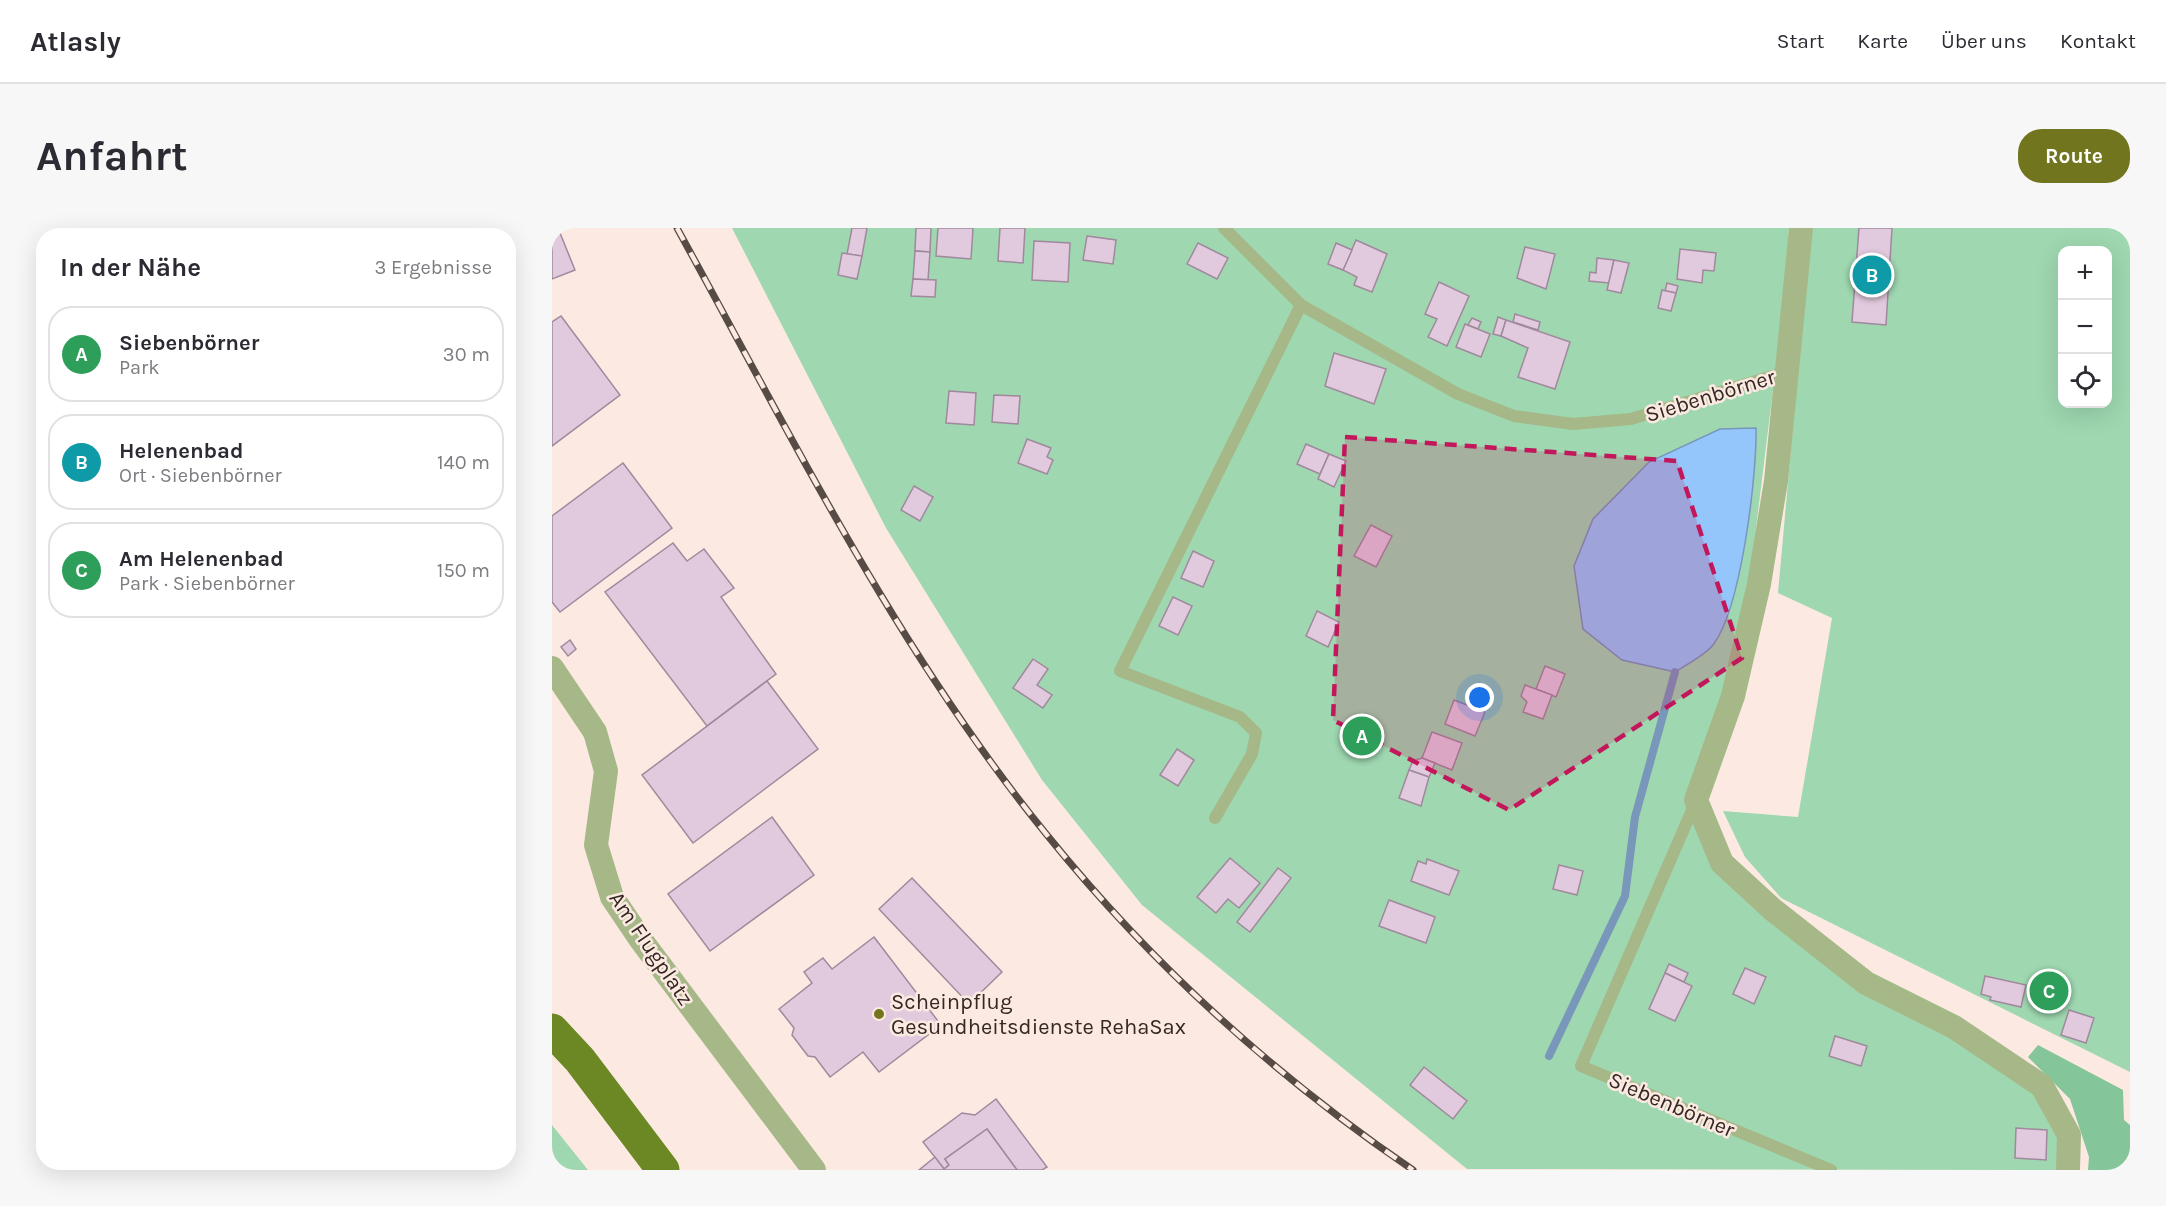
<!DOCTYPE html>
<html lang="de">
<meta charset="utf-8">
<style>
body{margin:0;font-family:Karla,sans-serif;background:#f7f7f7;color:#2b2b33}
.controls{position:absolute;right:18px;top:18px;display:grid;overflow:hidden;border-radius:12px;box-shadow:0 6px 24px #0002}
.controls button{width:54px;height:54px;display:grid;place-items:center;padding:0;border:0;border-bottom:2px solid #e1e1e2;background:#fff;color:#2b2b33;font:30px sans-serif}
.you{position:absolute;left:928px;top:470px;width:21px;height:21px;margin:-15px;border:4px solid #fff;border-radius:50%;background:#1a73e8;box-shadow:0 0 0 9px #1a73e833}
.badge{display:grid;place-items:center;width:39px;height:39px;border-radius:50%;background:#71751d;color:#fff;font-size:20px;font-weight:700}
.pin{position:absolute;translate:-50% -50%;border:3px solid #fff;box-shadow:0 2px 6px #0006}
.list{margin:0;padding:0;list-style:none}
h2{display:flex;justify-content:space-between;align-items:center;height:78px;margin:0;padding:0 24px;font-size:26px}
h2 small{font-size:20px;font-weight:400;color:#7c7c81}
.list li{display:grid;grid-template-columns:39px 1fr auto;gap:18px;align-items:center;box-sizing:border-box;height:96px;margin:0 12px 12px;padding:0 12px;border:2px solid #e1e1e2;border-radius:24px}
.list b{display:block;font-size:22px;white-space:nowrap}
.list p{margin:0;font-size:20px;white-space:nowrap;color:#7c7c81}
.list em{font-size:20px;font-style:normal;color:#7c7c81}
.icon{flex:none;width:33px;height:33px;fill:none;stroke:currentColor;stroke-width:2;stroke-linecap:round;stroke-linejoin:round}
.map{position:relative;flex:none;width:1578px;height:942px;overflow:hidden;border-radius:24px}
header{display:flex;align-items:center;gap:36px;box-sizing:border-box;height:84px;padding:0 30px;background:#fff;border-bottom:2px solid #e1e1e2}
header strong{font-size:28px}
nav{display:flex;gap:33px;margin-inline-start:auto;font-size:21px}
.intro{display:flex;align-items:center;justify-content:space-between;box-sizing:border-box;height:144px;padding:0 36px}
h1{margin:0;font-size:42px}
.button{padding:15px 27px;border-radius:24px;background:#71751d;color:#fff;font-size:21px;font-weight:700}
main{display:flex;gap:36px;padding:0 36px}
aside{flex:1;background:#fff;border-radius:24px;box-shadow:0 6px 24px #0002}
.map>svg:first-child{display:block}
</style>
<header>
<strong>Atlasly</strong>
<nav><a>Start</a><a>Karte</a><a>Über uns</a><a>Kontakt</a></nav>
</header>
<div class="intro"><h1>Anfahrt</h1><a class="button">Route</a></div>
<main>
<aside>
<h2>In der Nähe<small>3 Ergebnisse</small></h2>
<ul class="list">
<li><span class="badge" style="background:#2e9e5b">A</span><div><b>Siebenbörner</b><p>Park</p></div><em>30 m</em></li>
<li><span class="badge" style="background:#0f9aa8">B</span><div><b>Helenenbad</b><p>Ort · Siebenbörner</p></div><em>140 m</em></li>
<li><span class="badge" style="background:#2e9e5b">C</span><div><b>Am Helenenbad</b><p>Park · Siebenbörner</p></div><em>150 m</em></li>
</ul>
</aside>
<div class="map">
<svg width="1578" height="942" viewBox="0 0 1578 942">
<rect width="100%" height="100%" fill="#fceae2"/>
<g fill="#9ed7b0" fill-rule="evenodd">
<polygon points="180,0 1237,0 1229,97 1196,365 1171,464 1137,574 1168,648 1490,858 1516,942 915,941 590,677 490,552 334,300"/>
<path d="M1259,0H1578V844L1229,670L1193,629L1171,583L1246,589L1280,390L1226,365ZM1510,22H1556V176H1510Z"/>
<polygon points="0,897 36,942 0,942"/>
</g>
<polygon fill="#84c599" points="1486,817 1571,862 1572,892 1578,897 1578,942 1536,942 1537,929 1518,871 1476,829"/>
<path fill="#95c6fb" stroke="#7897ba" stroke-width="1.5" d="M1204,200C1205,248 1189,381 1161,417C1152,428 1135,436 1123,444L1070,432L1031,401L1022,338L1041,291L1097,234L1168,201Z"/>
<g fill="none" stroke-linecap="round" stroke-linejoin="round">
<polyline stroke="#7897ba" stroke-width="8" points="997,828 1073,668 1083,589 1123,444"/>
</g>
<g fill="#e2cade" stroke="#a0899c" stroke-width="1.5">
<polygon points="0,0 6,0 23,42 0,51"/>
<polygon points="300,0 315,0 310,28 295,26"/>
<polygon points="364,0 379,0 378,24 363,23"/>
<polygon points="386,0 421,0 419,31 384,28"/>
<polygon points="448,0 473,0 471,35 446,33"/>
<polygon points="1307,0 1340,0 1334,97 1300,94"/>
<polygon points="535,8 564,12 561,36 531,32"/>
<polygon points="804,12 835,26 820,64 802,57 805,49 791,42"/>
<polygon points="482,13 518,15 516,54 480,52"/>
<polygon points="646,15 676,30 665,51 635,36"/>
<polygon points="784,15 800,22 791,42 776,36"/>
<polygon points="973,19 1003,26 994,61 965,50"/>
<polygon points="1128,21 1164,25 1162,43 1151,42 1150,55 1125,51"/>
<polygon points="363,23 378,24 376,52 361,51"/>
<polygon points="290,25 310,28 305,51 286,47"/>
<polygon points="1045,30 1062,32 1057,55 1037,53 1038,44 1044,45"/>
<polygon points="1062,32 1077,35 1069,65 1055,62"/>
<polygon points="361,51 384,52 383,69 359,68"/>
<polygon points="887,54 917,68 895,118 876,109 885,91 873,86"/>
<polygon points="1115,55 1126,58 1124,65 1113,63"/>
<polygon points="1110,62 1124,65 1119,83 1106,80"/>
<polygon points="963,86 988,94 986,102 961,94"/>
<polygon points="9,88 68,167 0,218 0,94"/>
<polygon points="946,89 954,92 949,108 941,106"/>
<polygon points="920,90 929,94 926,101 916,97"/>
<polygon points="954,92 1018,114 1003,161 966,149 976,120 949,108"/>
<polygon points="913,96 938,106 929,129 904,119"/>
<polygon points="782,125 834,141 822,176 773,158"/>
<polygon points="397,163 424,165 422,197 394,195"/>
<polygon points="442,167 468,168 466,196 440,194"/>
<polygon points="475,211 499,220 495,229 501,232 495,246 466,235"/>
<polygon points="754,216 777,226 768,246 745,236"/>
<polygon points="777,226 794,233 782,259 766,251"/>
<polygon points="71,235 120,300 8,384 0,374 0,288"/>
<polygon points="362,258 381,269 368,293 349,282"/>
<polygon points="819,297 840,308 824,339 802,328"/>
<polygon points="121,315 135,333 152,321 182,360 169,369 224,446 155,498 53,364"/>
<polygon points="641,323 662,333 651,359 629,350"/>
<polygon points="621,369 640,378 626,407 607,398"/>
<polygon points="765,383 787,394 776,419 754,408"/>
<polygon points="18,412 24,421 16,428 9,419"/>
<polygon points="481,431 496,441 485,457 500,467 491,480 461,460"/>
<polygon points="993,438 1013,446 1004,469 984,461"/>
<polygon points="215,453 266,521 141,615 90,547"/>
<polygon points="973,457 1000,467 991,491 971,484 975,474 969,468"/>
<polygon points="902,472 933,484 923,508 893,496"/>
<polygon points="880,504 910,515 900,542 870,530"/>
<polygon points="625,521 642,532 626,558 608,547"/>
<polygon points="870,530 883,535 877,549 857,542 861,533"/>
<polygon points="857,542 877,549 869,578 847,570"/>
<polygon points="220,589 262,647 158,723 116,666"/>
<polygon points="678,630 708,655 687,680 676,671 664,685 645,669"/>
<polygon points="875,631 907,643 897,667 859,653 866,633 874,636"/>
<polygon points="1007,637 1031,643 1025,667 1001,661"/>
<polygon points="726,640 739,650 698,704 685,694"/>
<polygon points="360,650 450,744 417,776 327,681"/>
<polygon points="837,672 883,689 874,715 827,698"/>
<polygon points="322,709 389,797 327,844 311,824 278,849 263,829 256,828 240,807 242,800 227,781 260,755 252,744 271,730 280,741"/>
<polygon points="1117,736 1136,745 1132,754 1113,745"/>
<polygon points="1193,740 1214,749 1202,776 1181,766"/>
<polygon points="1113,745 1140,758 1123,793 1097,781"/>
<polygon points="1433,748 1474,757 1469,779 1438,772 1439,769 1429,766"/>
<polygon points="1517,782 1542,790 1534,815 1509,807"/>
<polygon points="1283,808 1315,818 1309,838 1277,828"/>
<polygon points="872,839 915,873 901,891 858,857"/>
<polygon points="444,871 495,939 490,942 465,942 435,901 393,931 397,937 392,941 371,914 410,885 423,887"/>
<polygon points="1464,900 1495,902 1494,932 1463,930"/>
<polygon points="435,901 465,942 367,942 383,929 392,941 397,937 393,931"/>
</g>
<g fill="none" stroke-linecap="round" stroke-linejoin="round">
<g stroke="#a6b888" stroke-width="12">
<polyline points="672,0 749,77 906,166 962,188 1021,196 1079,191 1237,143"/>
<polyline points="1144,573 1029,838 1279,942"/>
<polyline points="663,590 700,526 704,505 688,489 568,443 749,77"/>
</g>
<g stroke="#a6b888" stroke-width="24">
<polyline points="1249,0 1224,253 1207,356 1181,468 1144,572 1170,635 1220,681 1314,755 1402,799 1490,858 1517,907 1516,942"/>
<polyline points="0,440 43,504 54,543 44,617 60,669 89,712 262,942"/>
</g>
<polyline stroke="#6b8825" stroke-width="33" points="0,802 28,832 111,942"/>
<g stroke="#574b45" stroke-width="7">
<path id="rail" d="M125,0C239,207 345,423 495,607C600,737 723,848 861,942"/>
</g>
<use href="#rail" stroke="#fceae2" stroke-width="4.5" stroke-dasharray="14" stroke-linecap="butt"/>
</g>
<path fill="#c2185b" fill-opacity="0.2" stroke="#c2185b" stroke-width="4.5" stroke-dasharray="12 8" stroke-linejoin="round" d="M793,209L1125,233L1190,430L957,582L781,492Z"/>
<circle fill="#71751d" stroke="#fceae2" stroke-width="2" cx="327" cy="786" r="6"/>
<g text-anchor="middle" stroke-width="5" stroke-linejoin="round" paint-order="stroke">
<g font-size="22" fill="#332823" stroke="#fceae2">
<text transform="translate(1158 167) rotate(-17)" y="8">Siebenbörner</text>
<text transform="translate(100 720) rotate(56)" y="8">Am Flugplatz</text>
<text transform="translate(1120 876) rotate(23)" y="8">Siebenbörner</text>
</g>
<g font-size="22" fill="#332823" stroke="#fceae2" text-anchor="start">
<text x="339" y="781">Scheinpflug<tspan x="339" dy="25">Gesundheitsdienste RehaSax</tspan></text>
</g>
</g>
</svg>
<div class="controls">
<button>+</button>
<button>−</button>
<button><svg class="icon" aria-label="locate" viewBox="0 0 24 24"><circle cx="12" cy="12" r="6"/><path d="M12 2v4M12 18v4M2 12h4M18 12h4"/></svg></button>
</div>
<div class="you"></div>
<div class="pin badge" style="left:810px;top:508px;background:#2e9e5b">A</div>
<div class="pin badge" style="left:1320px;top:47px;background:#0f9aa8">B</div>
<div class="pin badge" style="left:1497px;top:763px;background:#2e9e5b">C</div>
</div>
</main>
